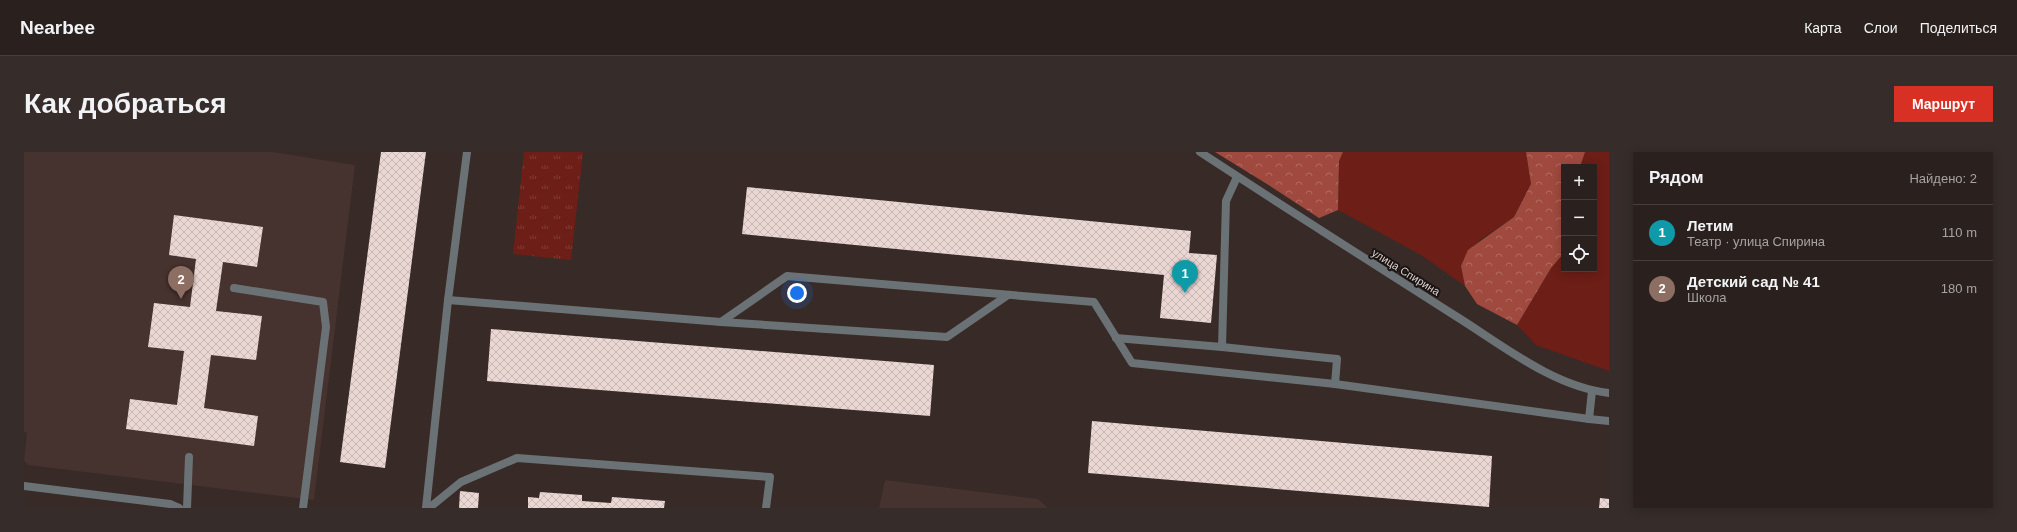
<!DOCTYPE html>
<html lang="ru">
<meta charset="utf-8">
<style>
body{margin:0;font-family:Arial,sans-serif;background:#362d2a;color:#f1f3f6}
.controls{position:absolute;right:12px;top:12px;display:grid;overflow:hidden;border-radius:0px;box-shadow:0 2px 10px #0003}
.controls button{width:36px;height:36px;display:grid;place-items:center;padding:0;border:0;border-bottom:1px solid #463e3b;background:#2a201d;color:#f1f3f6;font:20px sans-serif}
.you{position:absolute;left:773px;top:141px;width:14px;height:14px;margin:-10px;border:3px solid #fff;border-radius:50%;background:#1a73e8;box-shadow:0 0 0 6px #1a73e833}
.badge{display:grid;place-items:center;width:26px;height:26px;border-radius:50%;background:#d93025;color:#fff;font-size:13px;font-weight:700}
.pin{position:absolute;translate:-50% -33px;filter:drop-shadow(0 1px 2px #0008)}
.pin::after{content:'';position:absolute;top:21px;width:14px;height:12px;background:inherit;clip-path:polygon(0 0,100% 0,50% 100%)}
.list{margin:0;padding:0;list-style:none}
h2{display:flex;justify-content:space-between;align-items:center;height:52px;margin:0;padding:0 16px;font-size:17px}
h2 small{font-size:13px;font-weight:400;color:#a5a3a4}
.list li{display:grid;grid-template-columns:26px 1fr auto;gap:12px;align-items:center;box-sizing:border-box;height:56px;padding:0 16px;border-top:1px solid #463e3b}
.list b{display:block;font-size:15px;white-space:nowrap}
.list p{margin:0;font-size:13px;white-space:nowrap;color:#a5a3a4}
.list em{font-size:13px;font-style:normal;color:#a5a3a4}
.icon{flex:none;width:22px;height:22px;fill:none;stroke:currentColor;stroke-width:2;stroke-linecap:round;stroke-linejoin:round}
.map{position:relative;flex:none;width:1585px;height:356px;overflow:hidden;border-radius:0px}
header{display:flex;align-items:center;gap:24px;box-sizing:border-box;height:56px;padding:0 20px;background:#2a201d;border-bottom:1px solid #463e3b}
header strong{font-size:19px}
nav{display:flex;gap:22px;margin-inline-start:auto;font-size:14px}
.intro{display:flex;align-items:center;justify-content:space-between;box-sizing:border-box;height:96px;padding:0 24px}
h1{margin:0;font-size:28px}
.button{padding:10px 18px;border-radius:0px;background:#d93025;color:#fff;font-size:14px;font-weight:700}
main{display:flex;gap:24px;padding:0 24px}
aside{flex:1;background:#2a201d;border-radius:0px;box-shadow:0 2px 10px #0003}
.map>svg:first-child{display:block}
</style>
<header>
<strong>Nearbee</strong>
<nav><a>Карта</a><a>Слои</a><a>Поделиться</a></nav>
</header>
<div class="intro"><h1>Как добраться</h1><a class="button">Маршрут</a></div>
<main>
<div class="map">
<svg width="1585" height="356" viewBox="0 0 1585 356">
<defs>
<pattern id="forest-crowns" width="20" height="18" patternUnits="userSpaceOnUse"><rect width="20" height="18" fill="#a04a3f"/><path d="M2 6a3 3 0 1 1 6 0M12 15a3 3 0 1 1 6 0" fill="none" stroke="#b16b63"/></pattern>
<pattern id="park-tufts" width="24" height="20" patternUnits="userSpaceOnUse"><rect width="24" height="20" fill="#6d1e16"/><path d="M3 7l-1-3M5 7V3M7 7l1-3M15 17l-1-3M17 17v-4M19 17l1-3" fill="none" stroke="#813e37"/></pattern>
<pattern id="building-cross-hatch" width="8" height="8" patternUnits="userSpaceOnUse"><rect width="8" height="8" fill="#ead7d4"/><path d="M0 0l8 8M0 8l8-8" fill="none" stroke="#c8b9b6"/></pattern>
</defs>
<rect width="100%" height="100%" fill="#382a27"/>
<g fill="#46322e">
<polygon points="0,0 248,0 331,13 290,348 4,313 0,308 3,281 0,280"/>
<polygon points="861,328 1014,347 1024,356 855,356"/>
</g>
<g fill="#6d1e16">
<polygon points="1319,0 1502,0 1507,32 1490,65 1456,88 1437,114 1441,134 1397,103 1314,58 1315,9"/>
<polygon points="1561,0 1585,0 1585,219 1512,193 1493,173 1527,116 1540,101 1540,117 1570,117 1570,15 1556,15"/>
</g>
<g fill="url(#forest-crowns)">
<polygon points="1191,0 1319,0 1315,9 1314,58 1295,66 1243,32"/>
<polygon points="1502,0 1561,0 1556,15 1540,15 1540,101 1527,116 1493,173 1453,152 1441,134 1437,114 1444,98 1490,65 1507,32"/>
</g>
<polygon fill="url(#park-tufts)" points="500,0 559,0 547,108 489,102"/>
<g fill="url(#building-cross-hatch)">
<polygon points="357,0 402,0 361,316 316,310"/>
<polygon points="723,35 1167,79 1165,101 1193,103 1187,171 1136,166 1140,123 718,82"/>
<polygon points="150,63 239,75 233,115 199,110 192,159 238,164 232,208 187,203 180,256 234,264 230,294 102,277 106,247 153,253 160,199 124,195 130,151 166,155 172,107 145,103"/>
<polygon points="467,177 910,213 906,264 463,229"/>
<polygon points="1068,269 1468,304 1465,355 1064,321"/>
<polygon points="436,339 455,341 454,356 435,356"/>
<polygon points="516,340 558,343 558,349 587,351 588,345 641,349 640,356 504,356 504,345 515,346"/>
<polygon points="1576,346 1585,347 1585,356 1575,356"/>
</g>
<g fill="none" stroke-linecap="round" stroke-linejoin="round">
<g stroke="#6b7275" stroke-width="8">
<polyline points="210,136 299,150 302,175 279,356"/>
<polyline points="424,148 697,170 763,124 1070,150 1108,211 1311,232 1565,267"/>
<polyline points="697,170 923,185 984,143"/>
<polyline points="1092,186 1198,195 1202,49 1213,25"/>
<polyline points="1198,195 1313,207 1311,232"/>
<polyline points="0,334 146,352 155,356"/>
<polyline points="163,356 165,305"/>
<polyline points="402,356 424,148 443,0"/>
<polyline points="405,356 437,330 493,306 746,325 742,356"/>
</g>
<g stroke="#6b7275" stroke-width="8">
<path d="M1176,0C1260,55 1345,109 1430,163C1477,192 1529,235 1585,241"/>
<polyline points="1568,239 1565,267 1585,269"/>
</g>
</g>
<g text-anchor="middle" stroke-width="4" stroke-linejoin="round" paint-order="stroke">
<g font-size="11" fill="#dbd1cf" stroke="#1a1413">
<text transform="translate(1382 120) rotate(32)" y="4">улица Спирина</text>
</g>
</g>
</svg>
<div class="controls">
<button>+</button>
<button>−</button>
<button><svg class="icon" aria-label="locate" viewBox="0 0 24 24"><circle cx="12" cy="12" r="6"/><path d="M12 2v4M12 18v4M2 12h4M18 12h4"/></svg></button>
</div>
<div class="you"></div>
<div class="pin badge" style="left:1161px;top:141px;background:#0f9aa8">1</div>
<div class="pin badge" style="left:157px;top:147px;background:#8d6e63">2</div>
</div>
<aside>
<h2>Рядом<small>Найдено: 2</small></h2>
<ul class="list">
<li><span class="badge" style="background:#0f9aa8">1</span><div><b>Летим</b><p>Театр · улица Спирина</p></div><em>110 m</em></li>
<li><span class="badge" style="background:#8d6e63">2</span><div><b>Детский сад № 41</b><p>Школа</p></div><em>180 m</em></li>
</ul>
</aside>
</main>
